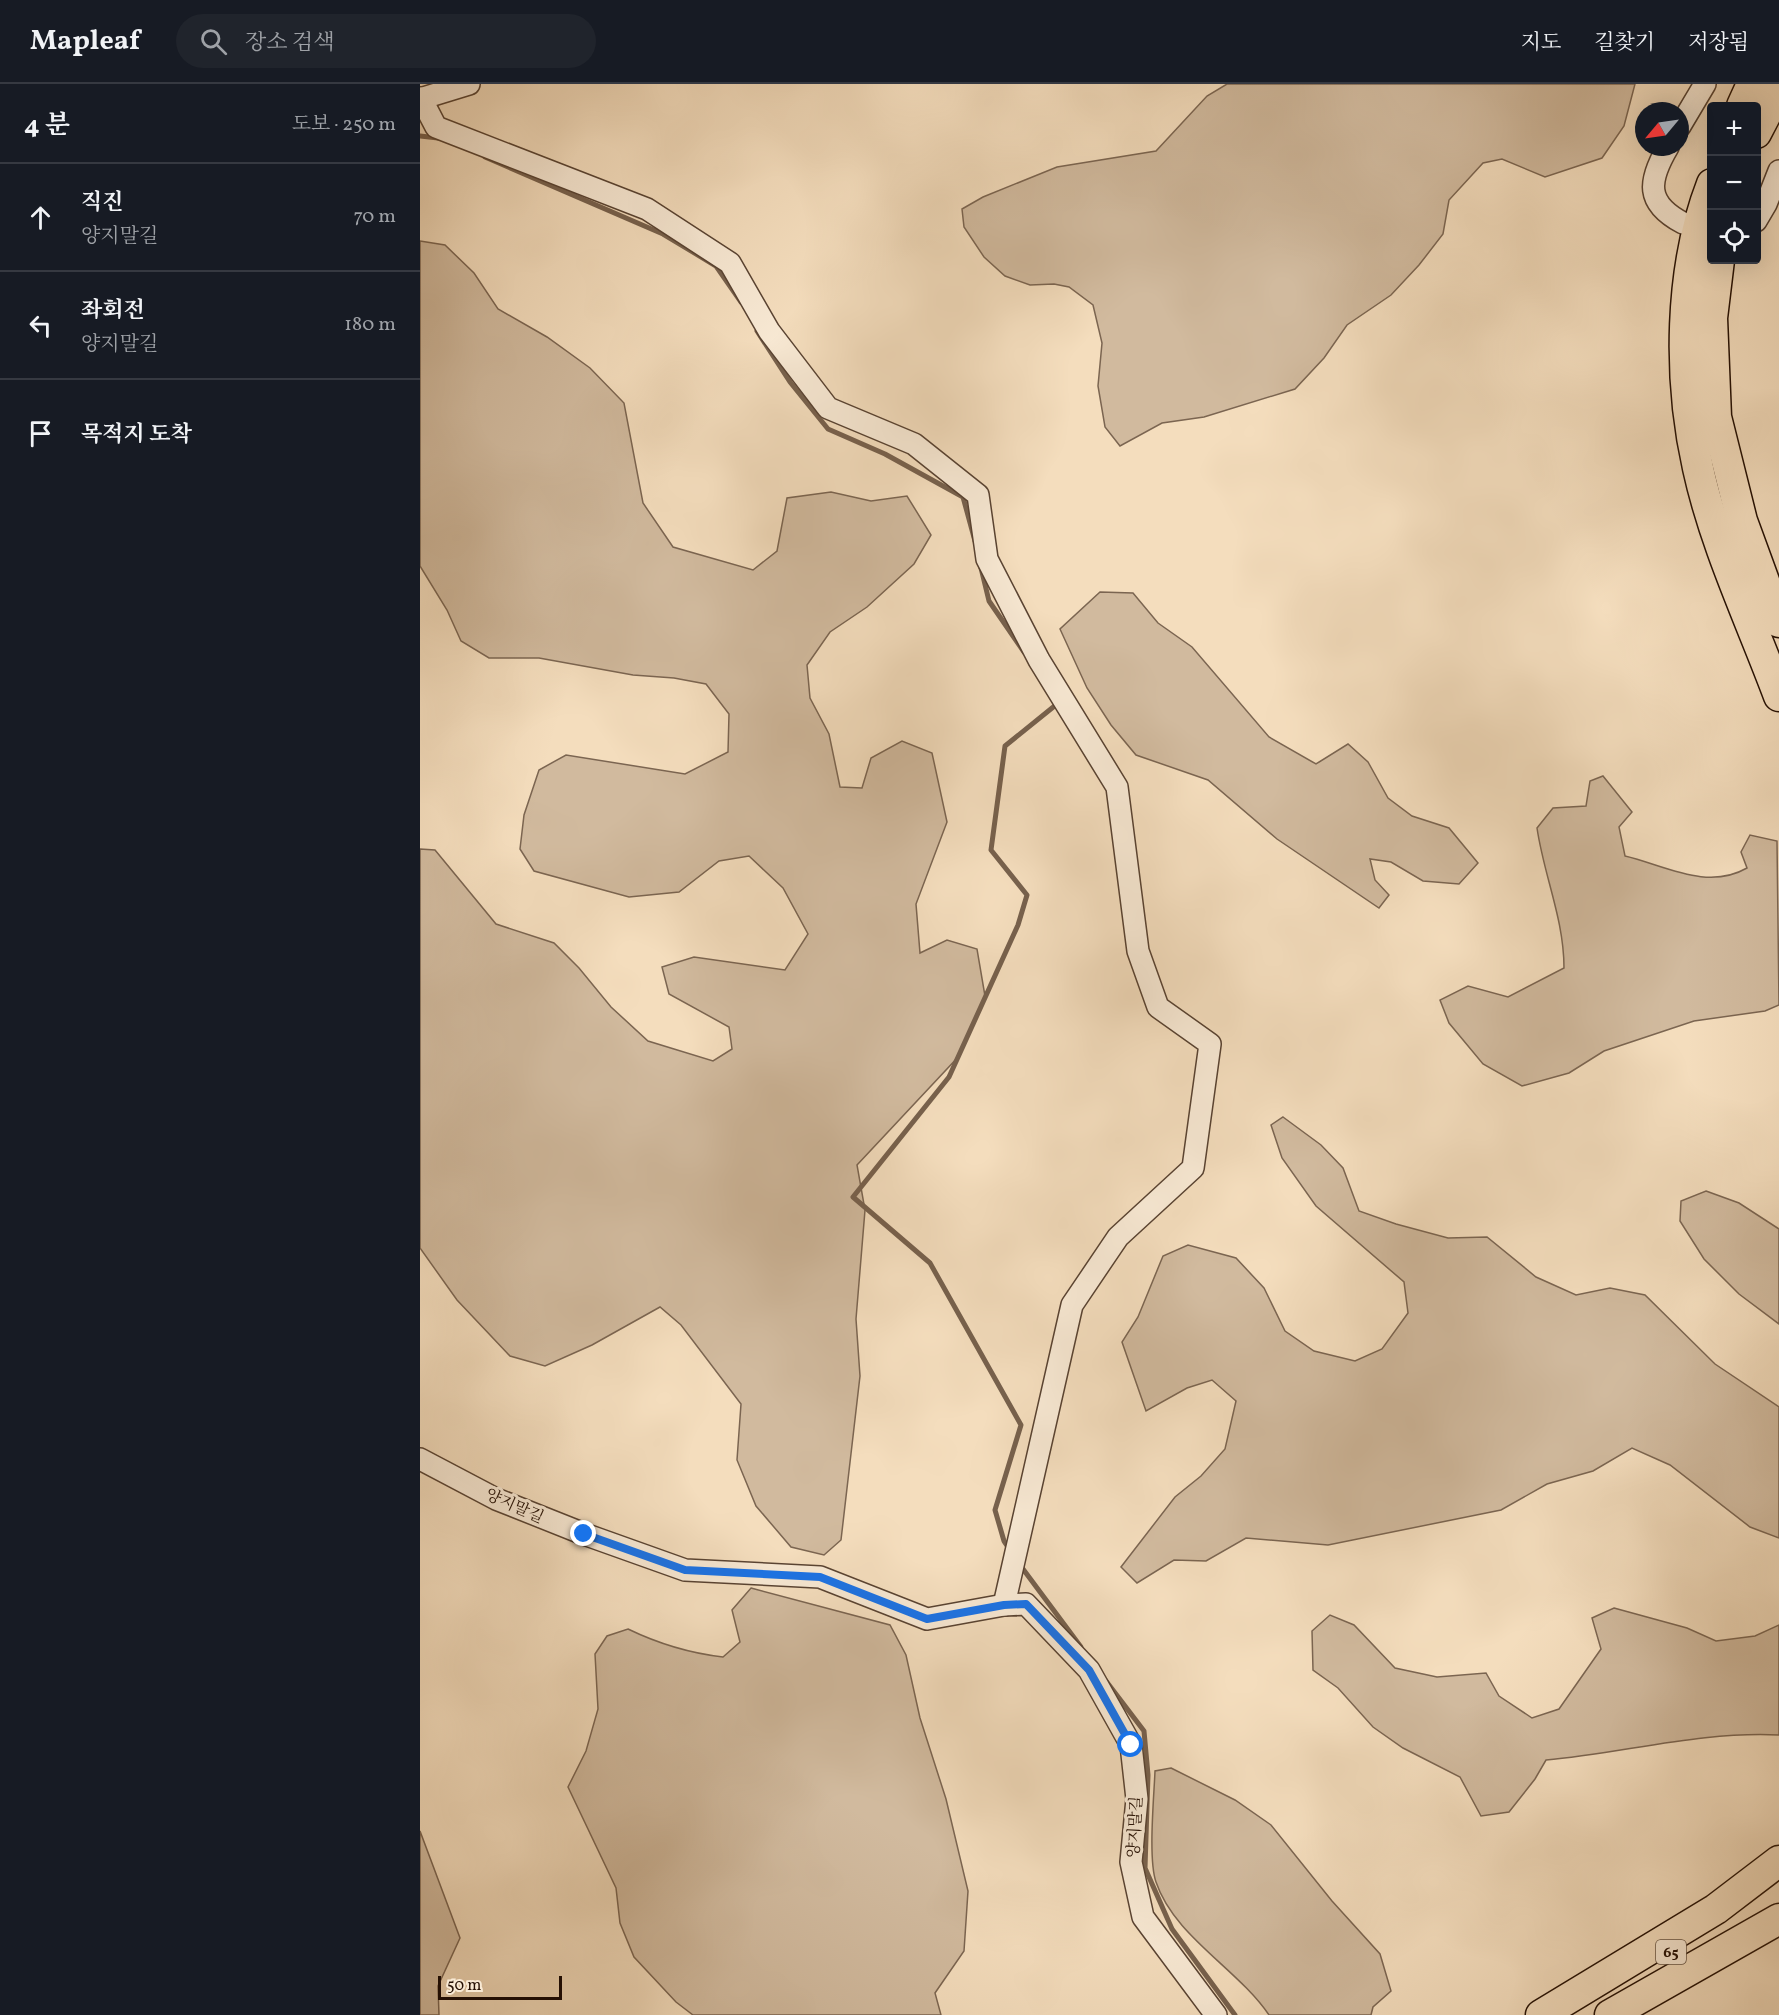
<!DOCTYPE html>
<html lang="ko">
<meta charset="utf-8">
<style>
body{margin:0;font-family:Vollkorn,"Noto Serif KR",serif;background:#20242c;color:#f1f3f6}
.controls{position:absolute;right:18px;top:18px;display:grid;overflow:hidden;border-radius:6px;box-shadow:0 6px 24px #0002}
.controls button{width:54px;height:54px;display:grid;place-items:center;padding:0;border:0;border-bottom:2px solid #363941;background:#171b24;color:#f1f3f6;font:30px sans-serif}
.compass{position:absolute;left:1215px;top:18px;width:54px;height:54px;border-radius:50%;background:#171b24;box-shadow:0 6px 24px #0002;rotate:241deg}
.scale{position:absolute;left:18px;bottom:15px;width:124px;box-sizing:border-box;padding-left:6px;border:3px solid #251004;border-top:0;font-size:16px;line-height:21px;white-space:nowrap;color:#251004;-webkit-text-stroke:4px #f8e9d4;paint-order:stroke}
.stop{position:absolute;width:18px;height:18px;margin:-14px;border:4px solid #1a73e8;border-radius:50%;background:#fff}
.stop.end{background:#1a73e8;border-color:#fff;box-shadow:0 2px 6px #0008}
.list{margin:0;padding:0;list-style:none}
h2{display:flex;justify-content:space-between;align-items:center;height:78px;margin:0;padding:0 24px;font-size:26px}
h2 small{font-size:20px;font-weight:400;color:#9ea1a6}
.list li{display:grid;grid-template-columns:39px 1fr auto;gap:18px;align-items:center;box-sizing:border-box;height:108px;padding:0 24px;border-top:2px solid #363941}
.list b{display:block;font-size:22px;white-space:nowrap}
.list p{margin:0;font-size:20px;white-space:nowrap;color:#9ea1a6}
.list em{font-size:20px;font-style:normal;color:#9ea1a6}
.icon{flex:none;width:33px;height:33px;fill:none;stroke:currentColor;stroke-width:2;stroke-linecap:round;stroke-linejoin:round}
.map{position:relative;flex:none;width:1359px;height:1931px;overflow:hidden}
header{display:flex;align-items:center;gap:36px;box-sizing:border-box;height:84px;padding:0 30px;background:#171b24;border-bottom:2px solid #363941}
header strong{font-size:28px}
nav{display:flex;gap:33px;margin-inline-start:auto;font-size:21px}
.search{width:420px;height:54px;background:#20242c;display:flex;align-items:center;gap:15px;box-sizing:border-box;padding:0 21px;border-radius:33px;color:#9ea1a6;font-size:22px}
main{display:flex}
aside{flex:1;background:#171b24}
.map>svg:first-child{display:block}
</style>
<header>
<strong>Mapleaf</strong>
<div class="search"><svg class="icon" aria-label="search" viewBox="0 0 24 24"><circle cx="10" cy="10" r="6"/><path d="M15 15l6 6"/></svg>장소 검색</div>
<nav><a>지도</a><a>길찾기</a><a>저장됨</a></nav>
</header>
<main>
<aside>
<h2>4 분<small>도보 · 250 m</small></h2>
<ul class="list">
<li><svg class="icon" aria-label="ahead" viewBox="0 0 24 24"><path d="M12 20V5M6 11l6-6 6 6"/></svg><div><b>직진</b><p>양지말길</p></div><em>70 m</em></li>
<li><svg class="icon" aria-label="left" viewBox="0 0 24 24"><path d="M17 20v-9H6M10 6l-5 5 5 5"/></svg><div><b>좌회전</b><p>양지말길</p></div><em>180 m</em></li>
<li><svg class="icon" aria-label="arrive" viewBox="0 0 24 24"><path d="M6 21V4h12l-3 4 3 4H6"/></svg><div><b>목적지 도착</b></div></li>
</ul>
</aside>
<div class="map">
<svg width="1359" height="1931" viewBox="0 0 1359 1931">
<rect width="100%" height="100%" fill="#f4ddbd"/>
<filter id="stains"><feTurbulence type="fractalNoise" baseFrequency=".00333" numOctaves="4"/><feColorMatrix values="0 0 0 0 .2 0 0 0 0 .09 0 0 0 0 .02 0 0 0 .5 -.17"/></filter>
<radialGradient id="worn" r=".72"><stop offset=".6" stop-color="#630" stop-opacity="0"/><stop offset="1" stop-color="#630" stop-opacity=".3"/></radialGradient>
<g fill="#d1ba9e" stroke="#7b6551" stroke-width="1.5">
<polygon points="807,0 1215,0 1204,42 1182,74 1125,93 1082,75 1063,79 1029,116 1023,150 999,181 971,211 927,241 904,274 875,305 784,333 742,339 700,362 685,343 678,302 682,259 673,221 649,203 634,200 610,201 585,192 564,173 544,143 542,125 563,113 637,83 736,67 787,12"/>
<polygon points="0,157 25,161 54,189 78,225 127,253 170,284 204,319 223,419 253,463 333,486 357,467 367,414 411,408 451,417 487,412 511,451 494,480 447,523 410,548 387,581 390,614 409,650 420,703 442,704 451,674 482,657 512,669 527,738 496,820 500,869 527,856 557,865 565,912 540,971 437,1081 445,1126 436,1235 440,1292 421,1456 404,1471 371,1463 336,1422 317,1376 321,1320 261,1241 240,1223 172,1261 125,1282 90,1272 37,1216 0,1164 0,765 15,766 76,840 134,859 159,884 191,923 228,957 293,977 312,965 309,943 249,910 242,883 274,873 365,886 388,850 363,804 329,772 299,777 259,808 209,813 114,787 100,765 104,731 119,686 146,671 265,690 308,668 309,630 286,600 254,594 213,591 119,574 69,574 41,557 27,526 0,482"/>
<polygon points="680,508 713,509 738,539 772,563 849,653 896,680 928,660 948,678 968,714 992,732 1029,744 1058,779 1039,800 1003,797 971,778 950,775 955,796 969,811 959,824 857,755 788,696 716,671 691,641 667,604 640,545"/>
<path d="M1183,692L1212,728L1199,743L1205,772C1244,781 1287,807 1327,784L1321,768L1330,751L1357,757L1359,921L1345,927L1274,937L1184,967L1149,989L1102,1002L1063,980L1029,939L1020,916L1048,902L1088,913L1144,884C1144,835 1124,792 1117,744L1133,724L1166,722L1170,697Z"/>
<polygon points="863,1033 901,1061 923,1084 939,1127 976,1140 1028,1154 1067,1153 1116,1193 1156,1211 1190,1204 1225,1211 1295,1280 1359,1323 1359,1454 1330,1443 1250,1381 1212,1364 1173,1387 1127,1400 1081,1426 908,1461 826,1454 786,1477 754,1476 717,1499 701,1483 755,1413 781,1392 805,1365 816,1317 792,1296 767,1304 726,1327 702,1258 718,1233 743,1172 768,1161 816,1174 844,1204 865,1247 894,1267 935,1277 962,1265 988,1229 984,1198 896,1122 862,1074 851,1041"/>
<polygon points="1286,1107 1319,1119 1359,1145 1359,1240 1319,1210 1284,1175 1260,1137 1261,1117"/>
<path d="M331,1504L470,1541L486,1571L500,1634L526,1715L548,1807L544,1867L515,1909L521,1931H273L256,1918L214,1873L200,1839L196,1804L148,1703L166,1667L178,1625L175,1570L187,1552L208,1545C239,1560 268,1569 303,1573L320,1558L312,1526Z"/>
<path d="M1194,1524L1267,1544L1296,1557L1335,1552L1359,1541V1651C1281,1647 1204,1669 1126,1676L1115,1695L1089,1728L1061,1732L1040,1693L983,1664L953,1643L918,1604L893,1586L892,1547L910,1531L934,1541L975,1584L1017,1593L1066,1589L1079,1612L1112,1634L1139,1625L1181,1565L1172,1534Z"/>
<path d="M751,1684L815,1716L851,1741L912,1817L960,1870L971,1907L953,1923L951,1931H849C818,1885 754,1852 736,1798C728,1775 734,1713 735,1687Z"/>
<polygon points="0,1747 40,1854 18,1902 19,1931 0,1931"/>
</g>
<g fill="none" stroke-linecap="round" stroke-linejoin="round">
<g stroke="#77614d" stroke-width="5">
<polyline points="0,52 18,54"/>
<polyline points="65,73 243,150 296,182 321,218"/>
<polyline points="337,247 370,298 408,345 465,370 543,413 555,457"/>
<polyline points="561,484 569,517 604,568"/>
<polyline points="590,1466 584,1457 575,1426 601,1341 510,1179 433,1113 529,993 598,841 607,811 571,766 585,662 637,620 634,616"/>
<polyline points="600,1481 661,1563"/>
<polyline points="686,1597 724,1647 728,1691 725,1784 752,1845 815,1931"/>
</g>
<g stroke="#594332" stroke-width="24">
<g id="minor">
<polyline points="1,14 16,43 227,125 310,179 349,247 408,324 494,360 558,411 567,475 619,576 697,703 718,867 738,923 790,960 773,1084 698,1153 652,1221 584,1521"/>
<polyline points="0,15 49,0"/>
<polyline points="1260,42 1285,0"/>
<path d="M1248,63C1228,97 1225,119 1263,139"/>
<polyline points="1336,137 1346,120 1359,87"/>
<polyline points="0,1375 76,1415 164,1450 265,1486 400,1493 507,1535 584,1521 606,1520 669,1586 711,1661 717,1715 711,1778 723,1833 796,1931"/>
</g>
</g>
<g stroke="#251004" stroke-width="33">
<g id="highway">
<polyline points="1322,22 1332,0"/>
<polyline points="1336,49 1359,5"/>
<path d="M1292,100C1259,185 1258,295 1278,384C1295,462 1331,537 1359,612"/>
<polyline points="1299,176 1292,234 1296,333 1322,437 1359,538"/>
<polyline points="1121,1931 1296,1825 1359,1777"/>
<polyline points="1190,1931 1359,1835"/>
</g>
</g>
<use href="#minor" stroke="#f8e9d4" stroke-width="21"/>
<use href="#highway" stroke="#f4ddbd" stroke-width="30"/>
</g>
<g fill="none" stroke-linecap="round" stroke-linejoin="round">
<polyline stroke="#1a73e8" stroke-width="8" points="164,1450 265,1486 400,1493 507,1535 584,1521 606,1520 669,1586 711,1661"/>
</g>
<g text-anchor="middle" stroke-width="6" stroke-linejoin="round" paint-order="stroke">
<rect fill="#f8e9d4" stroke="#645142" stroke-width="1.5" x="1236" y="1856" width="30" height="24" rx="4.5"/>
<g font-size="15" font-weight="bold" fill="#251004">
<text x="1251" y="1873">65</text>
</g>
<g font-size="16" fill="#251004" stroke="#f8e9d4">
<text transform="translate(95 1421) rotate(24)" y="6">양지말길</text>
<text transform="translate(714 1743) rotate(-87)" y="6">양지말길</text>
</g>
</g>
<rect width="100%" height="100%" filter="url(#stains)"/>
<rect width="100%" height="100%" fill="url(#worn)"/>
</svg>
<div class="controls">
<button>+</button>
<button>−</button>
<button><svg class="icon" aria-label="locate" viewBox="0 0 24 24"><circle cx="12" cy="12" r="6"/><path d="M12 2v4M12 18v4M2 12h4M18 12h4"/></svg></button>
</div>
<svg class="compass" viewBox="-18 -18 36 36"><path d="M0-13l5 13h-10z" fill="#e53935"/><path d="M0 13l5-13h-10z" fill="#9ea1a6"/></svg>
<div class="scale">50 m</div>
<div class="stop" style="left:711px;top:1661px"></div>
<div class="stop end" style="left:164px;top:1450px"></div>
</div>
</main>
